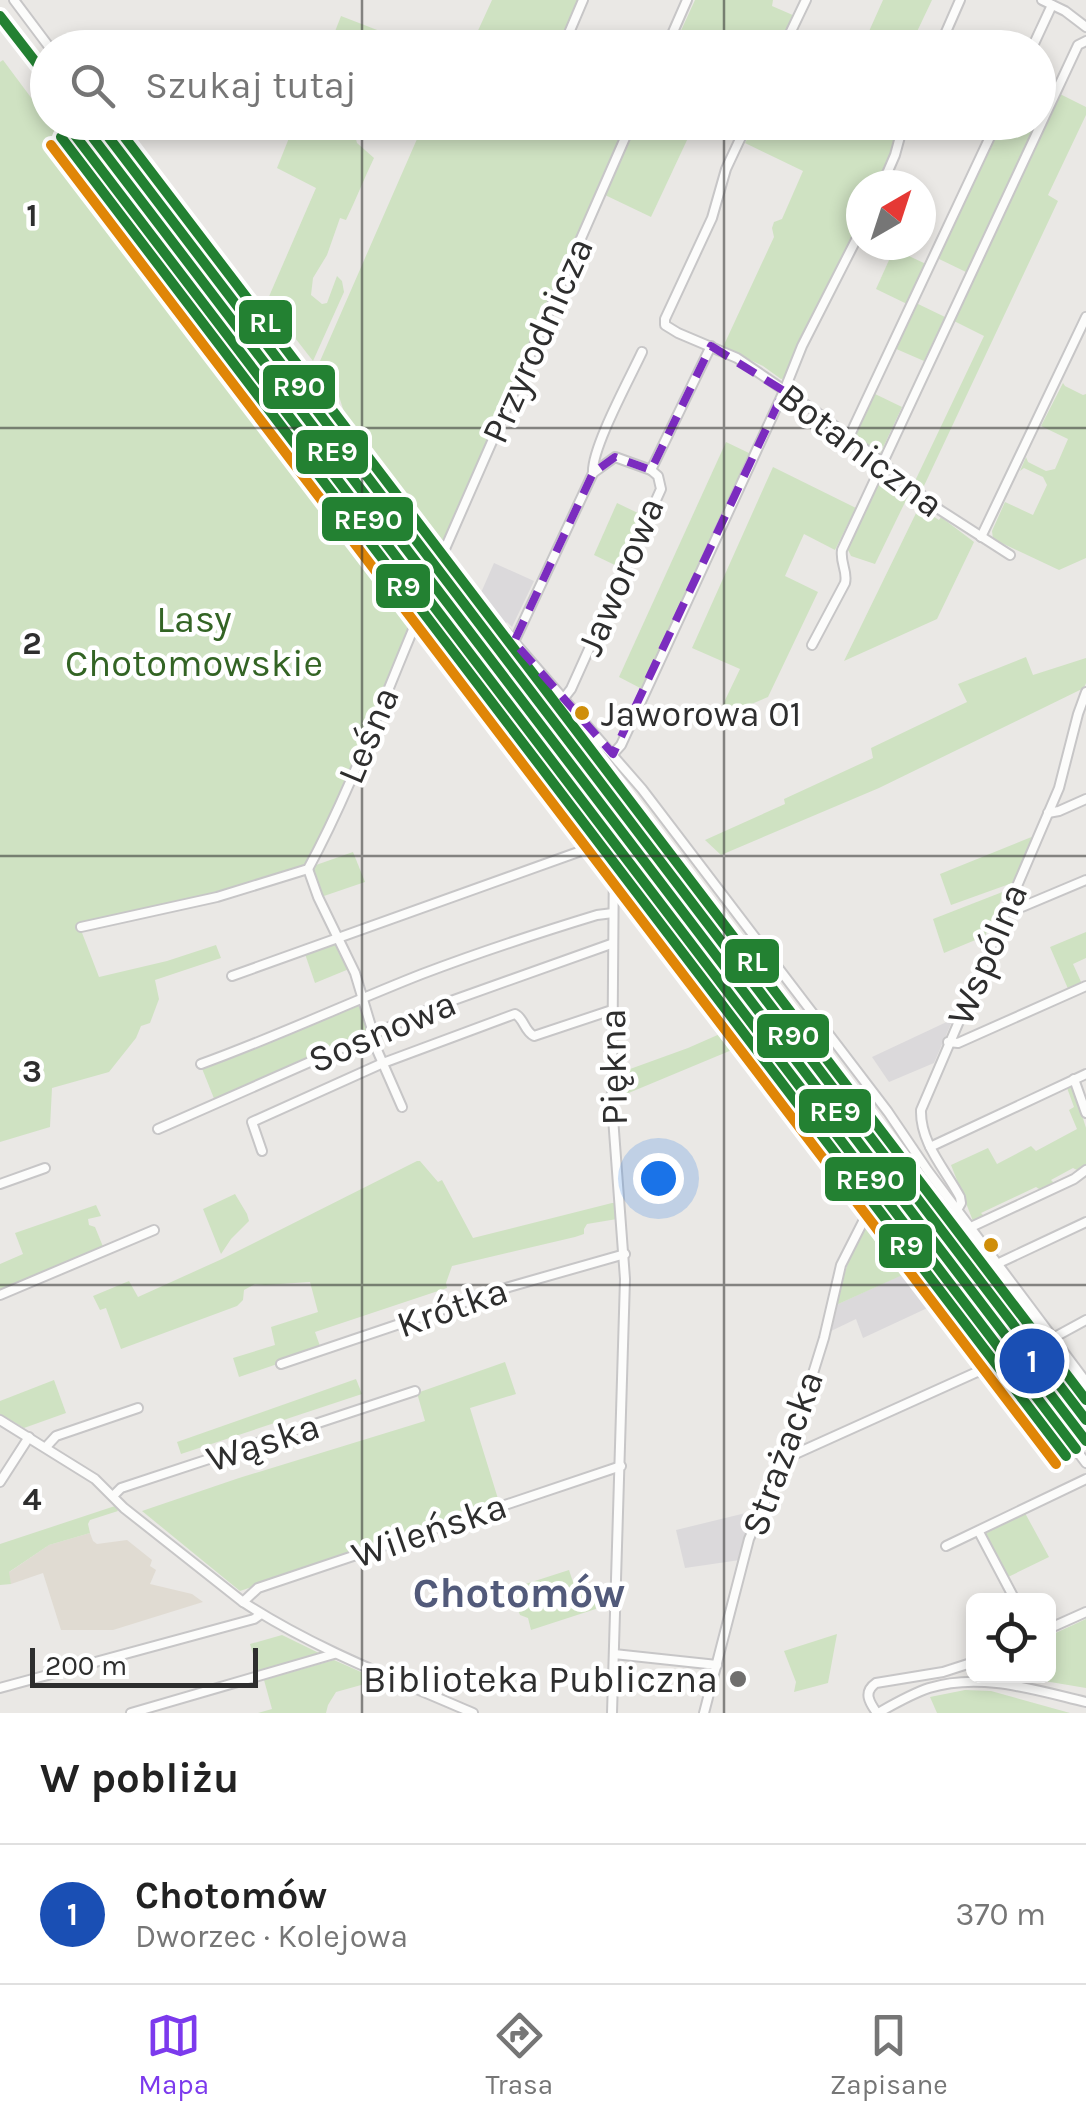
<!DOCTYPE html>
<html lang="pl">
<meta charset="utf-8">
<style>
body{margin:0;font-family:Karla,sans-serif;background:#f2f2f2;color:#222}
.controls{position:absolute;right:30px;bottom:30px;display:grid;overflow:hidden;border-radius:15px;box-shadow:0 5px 15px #0003}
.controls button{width:90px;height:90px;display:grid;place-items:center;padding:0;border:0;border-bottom:2px solid #e0e0e0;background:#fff;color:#222;font:50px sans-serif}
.compass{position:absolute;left:846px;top:170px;width:90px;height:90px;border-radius:50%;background:#fff;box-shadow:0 5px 15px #0003;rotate:39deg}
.scale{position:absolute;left:30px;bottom:25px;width:228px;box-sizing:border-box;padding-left:10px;border:5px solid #2e2e2e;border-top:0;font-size:28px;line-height:35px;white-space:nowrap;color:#2e2e2e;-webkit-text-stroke:8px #fff;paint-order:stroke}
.you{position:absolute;left:658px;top:1178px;width:35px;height:35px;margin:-25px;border:8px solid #fff;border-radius:50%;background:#1a73e8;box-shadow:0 0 0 15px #1a73e833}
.badge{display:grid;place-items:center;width:65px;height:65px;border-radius:50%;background:#7c3aed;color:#fff;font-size:32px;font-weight:700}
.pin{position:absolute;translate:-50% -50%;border:5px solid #fff;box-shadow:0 2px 10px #0006}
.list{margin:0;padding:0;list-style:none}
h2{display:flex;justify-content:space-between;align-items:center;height:130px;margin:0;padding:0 40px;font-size:42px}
h2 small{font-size:32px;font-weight:400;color:#767676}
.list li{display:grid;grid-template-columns:65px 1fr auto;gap:30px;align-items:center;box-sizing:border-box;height:140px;padding:0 40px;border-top:2px solid #e0e0e0}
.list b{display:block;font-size:38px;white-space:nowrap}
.list p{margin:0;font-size:32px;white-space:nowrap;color:#767676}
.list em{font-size:32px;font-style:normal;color:#767676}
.icon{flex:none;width:55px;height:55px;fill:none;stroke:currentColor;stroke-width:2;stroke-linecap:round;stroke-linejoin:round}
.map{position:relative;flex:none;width:1086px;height:1713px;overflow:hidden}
.search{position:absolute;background:#fff;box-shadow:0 5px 15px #0003;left:30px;right:30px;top:30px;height:110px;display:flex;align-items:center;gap:25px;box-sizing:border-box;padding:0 35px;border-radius:55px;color:#767676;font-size:38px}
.sheet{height:270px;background:#fff}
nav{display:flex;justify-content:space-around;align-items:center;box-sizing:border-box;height:140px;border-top:2px solid #e0e0e0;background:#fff;font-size:28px;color:#767676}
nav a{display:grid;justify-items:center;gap:5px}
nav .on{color:#7c3aed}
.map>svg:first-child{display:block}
</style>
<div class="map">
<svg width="1086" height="1713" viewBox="0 0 1086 1713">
<rect width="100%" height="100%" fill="#eae8e5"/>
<g fill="#dbd9db">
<polygon points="494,563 534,581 512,627 507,622 505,624 480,595"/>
<polygon points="953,1019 934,1063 889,1082 872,1057"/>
<polygon points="925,1264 951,1297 863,1338 856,1319 829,1332 834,1306"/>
<polygon points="758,1510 740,1560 685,1568 676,1530"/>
</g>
<polygon fill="#e0dbd2" points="90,1533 93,1541 97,1544 127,1540 152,1560 150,1566 156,1570 150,1584 192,1594 203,1602 113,1630 61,1630 43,1573 11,1584 8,1573 49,1545"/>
<g fill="#cfe2c2">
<polygon points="492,0 580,0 559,45 563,47 470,48"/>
<polygon points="695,0 773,0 772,6 795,16 780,47 735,47 730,45 728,48 673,48"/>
<polygon points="883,0 932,0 913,40 926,47 862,47"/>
<polygon points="341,16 421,47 329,47"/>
<polygon points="3,60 47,119 48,122 50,123 86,170 85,177 104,204 418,612 317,850 308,862 300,868 208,896 79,925 99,977 167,961 216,945 221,958 155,980 159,999 150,1023 141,1026 136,1038 109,1072 52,1088 50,1127 0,1142 0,62"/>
<polygon points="1060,94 1086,107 1086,115 1048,195 1058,201 923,488 915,481 984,336 954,321"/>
<polygon points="1038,122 966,272 937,258 1000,123"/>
<path d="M295,123H348L352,125L357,143L374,158C364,179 356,199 346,220L340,218L327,255L313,278L311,295L322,304L327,303L337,276L342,281L344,292L313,361L292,334L285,336L264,308L316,188L277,168Z"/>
<polygon points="424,123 626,123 443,542 344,412 336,387 317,368"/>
<polygon points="638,123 695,123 651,217 605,195"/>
<polygon points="755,123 899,123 896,130 892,156 879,185 861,185 861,224 840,270 826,287 785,378 781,379 763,366 723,347 774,237 772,228 774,222 782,219 803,171 745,143"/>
<polygon points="894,249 926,264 907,304 876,289"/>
<polygon points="916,303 945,317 924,361 894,348"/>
<polygon points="1063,383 1065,386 1083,395 1086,394 1086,558 1059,570 993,539 992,531 1005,502 1033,515 1047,485 1043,477 1024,468 1020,471 1026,457 1028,462 1046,471 1055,469 1068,439 1041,426"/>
<polygon points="873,393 902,407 881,452 878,454 854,434"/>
<polygon points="726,442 751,454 642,689 619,677"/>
<polygon points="773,467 856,508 835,550 804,534 785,576 818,592 768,697 716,719 740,669 692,648"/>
<polygon points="880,476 886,476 909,494 875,564 851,556 847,548"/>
<polygon points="617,503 642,515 619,567 594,555"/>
<polygon points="919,507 939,520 941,517 974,542 937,619 844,661"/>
<polygon points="1026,657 1033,675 1086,658 1086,683 1084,688 879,788 721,855 705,840 785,804 784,799 873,758 871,748 967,702 958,684"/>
<polygon points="1034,836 1015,882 951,905 940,874"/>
<polygon points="353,852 365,882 321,897 311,873 316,865"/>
<polygon points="1005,891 985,936 944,953 933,919"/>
<polygon points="1086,932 1086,958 1073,964 1082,984 1069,991 1050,947"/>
<polygon points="334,943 339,945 349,969 315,983 305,954"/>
<polygon points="358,1002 361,1003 371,1031 215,1101 201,1066"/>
<polygon points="738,1026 751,1042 619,1097 619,1073 688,1048"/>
<polygon points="1070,1084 1074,1086 1083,1110 1081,1112 1086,1128 1086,1166 1079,1171 1073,1168 1051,1180 1055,1184 1042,1191 1036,1187 981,1213 985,1217 973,1221 951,1165 988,1148 997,1164 1031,1146 1036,1151 1077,1129 1069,1110 1074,1107 1066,1085"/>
<polygon points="417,1161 420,1161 438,1182 442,1180 473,1238 612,1203 616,1203 617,1219 587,1224 584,1229 584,1234 575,1237 452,1266 446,1283 447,1288 315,1332 321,1349 239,1377 233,1358 275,1345 271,1327 318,1312 310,1282 265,1285 255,1284 244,1290 243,1300 237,1306 121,1349 106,1308 100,1310 93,1296 129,1281 138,1297 222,1259"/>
<polygon points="235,1194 247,1214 249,1221 231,1239 221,1254 203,1209"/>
<polygon points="96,1205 101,1216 88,1219 89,1225 95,1227 104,1249 0,1292 0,1264 23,1254 15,1233"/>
<polygon points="879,1217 888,1222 920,1267 834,1306 847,1266 866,1225"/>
<polygon points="505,1362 516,1394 470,1408 499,1502 240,1591 142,1511 239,1478 425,1421 417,1393"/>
<polygon points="356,1379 362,1394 181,1454 177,1442"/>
<polygon points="54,1380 66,1413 24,1428 0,1414 0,1401"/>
<polygon points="115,1506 118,1511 90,1520 88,1524 90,1533 49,1545 9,1572 11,1584 0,1585 0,1544"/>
<polygon points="1025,1513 1049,1557 1006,1578 1004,1568 999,1566 983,1535"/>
<polygon points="569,1570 577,1594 611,1584 611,1604 531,1630 528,1618 520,1615 510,1589"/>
<polygon points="1086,1619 1086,1688 1015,1676 1048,1676 1049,1636"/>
<polygon points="837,1634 828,1683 794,1692 796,1682 784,1651"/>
<polygon points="282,1635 325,1656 259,1675 250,1644"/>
<polygon points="334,1660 379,1680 336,1692 328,1705 326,1713 258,1713 272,1709 264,1680"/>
<polygon points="965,1690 991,1691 1070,1713 937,1713 930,1697"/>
</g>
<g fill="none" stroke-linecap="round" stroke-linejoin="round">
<g stroke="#c7c6c7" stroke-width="12">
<g id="minor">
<polyline points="14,0 50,48"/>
<polyline points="1042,0 1065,11 1086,27"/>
<polyline points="566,40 583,0"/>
<polyline points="666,48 687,0"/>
<polyline points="783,48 806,0"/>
<polyline points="939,48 960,0"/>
<polyline points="1032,48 1052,5"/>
<polyline points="108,122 163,191 441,558 642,789 888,1112 928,1171 1086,1382"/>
<polyline points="748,122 726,169 712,218 665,319 665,325 678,333 737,358 815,411 882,462 940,510 1010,555"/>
<polyline points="882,185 895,155 904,122"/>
<polyline points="849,437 997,122"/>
<polyline points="593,473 615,457 651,470"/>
<polyline points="981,537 1086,317"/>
<polyline points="441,558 632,122"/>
<path d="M514,642L593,473C591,449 630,378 642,352"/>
<path d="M812,645L845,583C848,571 840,564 842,550L1078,45L1086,41"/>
<polyline points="564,698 571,689 661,489 658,476 651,470 711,346"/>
<polyline points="613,754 621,745 784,391 802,346 861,230"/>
<polyline points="1048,813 1059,811 1086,799"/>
<polyline points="614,853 629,866 875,1198 959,1301 985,1329"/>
<polyline points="308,869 318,897 355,973 373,1033"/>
<polyline points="1007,908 1017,909 1086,880"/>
<path d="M81,927L217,897L308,869C351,790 384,697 420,613L429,601L445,619L545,756L593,817L609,841L614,853L612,1104L625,1279L612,1713"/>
<polyline points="232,976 609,841"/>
<polyline points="370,1034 402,1107"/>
<polyline points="948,1042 958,1043 1086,986"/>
<path d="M201,1064C276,1037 348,1003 422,974C480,952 538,933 597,915L613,913"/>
<polyline points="1074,1079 1086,1113"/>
<polyline points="158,1129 437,1006 611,944"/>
<polyline points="930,1147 1086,1074"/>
<path d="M262,1151L252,1122L383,1063L515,1014C524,1018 524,1031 534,1036L612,1010"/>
<polyline points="0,1184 45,1168"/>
<path d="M957,1210L961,1203L960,1197C945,1169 920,1143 921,1110L1059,788L1078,714L1086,692"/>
<polyline points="971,1227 1074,1179 1086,1170"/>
<polyline points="999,1263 1086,1222"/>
<polyline points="0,1295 154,1230"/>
<polyline points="1053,1338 1086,1320"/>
<polyline points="995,1342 1086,1463"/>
<polyline points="281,1364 509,1287 625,1254"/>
<path d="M0,1420L95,1479L124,1508L243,1602C315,1649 395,1679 473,1713"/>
<polyline points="46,1447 56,1436 138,1408"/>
<polyline points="786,1456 793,1455 977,1372 1019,1373"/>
<polyline points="0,1482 29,1437"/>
<polyline points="113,1496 121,1488 415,1391"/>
<polyline points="979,1532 1015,1600"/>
<polyline points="946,1546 1086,1479"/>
<polyline points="243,1602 258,1588 621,1466"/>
<polyline points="1048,1629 1086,1612"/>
<polyline points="614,1654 717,1665"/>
<polyline points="0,1688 254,1619 261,1614"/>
<polyline points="131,1713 334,1654"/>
<polyline points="704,1713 749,1539 791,1444 824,1338 841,1265 875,1198"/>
<path d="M877,1713C869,1702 863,1692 876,1683L943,1672L974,1662"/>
<path d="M878,1713C894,1704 911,1694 929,1688C981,1672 1035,1690 1086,1702"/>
</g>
</g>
<use href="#minor" stroke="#fcfcfb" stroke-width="8"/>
<g stroke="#fff" stroke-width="18">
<g id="rail-1">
<polyline points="0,16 48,78"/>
<polyline points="81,122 1086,1441"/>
</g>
</g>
<g stroke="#fff" stroke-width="18">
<polyline id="rail-2" points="71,130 1076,1449"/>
</g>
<g stroke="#fff" stroke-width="18">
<polyline id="rail-3" points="97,122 1086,1420"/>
</g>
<g stroke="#fff" stroke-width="18">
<polyline id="rail-4" points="61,137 1066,1456"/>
</g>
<g stroke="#fff" stroke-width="18">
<polyline id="rail-5" points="113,122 1086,1400"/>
</g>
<g stroke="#fff" stroke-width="18">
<polyline id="rail-6" points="51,145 1056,1464"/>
</g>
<use href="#rail-1" stroke="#238132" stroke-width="10"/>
<use href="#rail-2" stroke="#238132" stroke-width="10"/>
<use href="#rail-3" stroke="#238132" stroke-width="10"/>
<use href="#rail-4" stroke="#238132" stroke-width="10"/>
<use href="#rail-5" stroke="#238132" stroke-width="10"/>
<use href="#rail-6" stroke="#e08607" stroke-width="10"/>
</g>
<path fill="none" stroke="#7b2cbf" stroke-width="8" stroke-dasharray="20 12" stroke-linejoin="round" d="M711,346L784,391L613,754L514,642L593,473L615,457L651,470Z"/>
<path fill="none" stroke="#2e2e2e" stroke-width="2.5" stroke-opacity="0.55" d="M362,0V48M724,0V48M362,122V1713M724,122V1713M0,428H1086M0,856H1086M0,1285H1086"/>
<g fill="#cf8e09" stroke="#fff" stroke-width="4">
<circle cx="582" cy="713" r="9"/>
<circle cx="991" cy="1245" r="9"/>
</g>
<circle fill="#706f6e" stroke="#fff" stroke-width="4" cx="738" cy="1679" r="10"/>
<g text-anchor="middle" stroke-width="9" stroke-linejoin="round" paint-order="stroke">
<g font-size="36" fill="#2e2e2e" stroke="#fff" text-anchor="start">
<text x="601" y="726">Jaworowa 01</text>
</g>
<g font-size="38" fill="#2e2e2e" stroke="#fff">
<text transform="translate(537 340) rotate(-66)" y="13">Przyrodnicza</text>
<text transform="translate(861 450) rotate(37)" y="13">Botaniczna</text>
<text transform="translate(620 576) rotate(-67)" y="13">Jaworowa</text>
<text transform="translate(368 735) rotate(-67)" y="13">Leśna</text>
<text transform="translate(987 954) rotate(-67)" y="13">Wspólna</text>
<text transform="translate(382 1031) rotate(-23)" y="13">Sosnowa</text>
<text transform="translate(613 1067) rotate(-91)" y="13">Piękna</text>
<text transform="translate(452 1307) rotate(-19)" y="13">Krótka</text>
<text transform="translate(263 1442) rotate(-18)" y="13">Wąska</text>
<text transform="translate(782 1453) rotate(-70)" y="13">Strażacka</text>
<text transform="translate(429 1530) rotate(-19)" y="13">Wileńska</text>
</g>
<g font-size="38" fill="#336424" stroke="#fff">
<text x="194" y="632">Lasy<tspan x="194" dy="44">Chotomowskie</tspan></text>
</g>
<g font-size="38" fill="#2e2e2e" stroke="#fff" text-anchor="end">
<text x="718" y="1692">Biblioteka Publiczna</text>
</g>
<g font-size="42" font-weight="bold" fill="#525a7a" stroke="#fff">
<text x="519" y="1607">Chotomów</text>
</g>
</g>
<g font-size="32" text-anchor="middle" font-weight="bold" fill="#2e2e2e" stroke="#fff" stroke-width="9" stroke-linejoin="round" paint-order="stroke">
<text x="32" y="226">1</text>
<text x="32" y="654">2</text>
<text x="32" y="1082">3</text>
<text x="32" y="1510">4</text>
</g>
<g stroke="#fff" stroke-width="4">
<rect x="237" y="298" width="57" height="48" rx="10" fill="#238132"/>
<rect x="261" y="363" width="76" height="48" rx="10" fill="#238132"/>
<rect x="294" y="428" width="76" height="48" rx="10" fill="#238132"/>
<rect x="320" y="495" width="95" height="48" rx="10" fill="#238132"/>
<rect x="374" y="562" width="58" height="48" rx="10" fill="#238132"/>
<rect x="723" y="937" width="58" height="48" rx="10" fill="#238132"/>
<rect x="755" y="1012" width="76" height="48" rx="10" fill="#238132"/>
<rect x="797" y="1087" width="76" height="48" rx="10" fill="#238132"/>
<rect x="823" y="1155" width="95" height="48" rx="10" fill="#238132"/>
<rect x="877" y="1222" width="57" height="48" rx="10" fill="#238132"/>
</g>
<g font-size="28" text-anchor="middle" font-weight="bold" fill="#fff">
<text x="265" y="332">RL</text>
<text x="299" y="396">R90</text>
<text x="332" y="461">RE9</text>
<text x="368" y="529">RE90</text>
<text x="403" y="596">R9</text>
<text x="752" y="971">RL</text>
<text x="793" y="1045">R90</text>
<text x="835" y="1121">RE9</text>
<text x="870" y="1189">RE90</text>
<text x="906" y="1255">R9</text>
</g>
</svg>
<div class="controls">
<button><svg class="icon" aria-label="locate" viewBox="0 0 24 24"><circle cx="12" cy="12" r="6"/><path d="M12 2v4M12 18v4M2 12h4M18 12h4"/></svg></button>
</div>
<svg class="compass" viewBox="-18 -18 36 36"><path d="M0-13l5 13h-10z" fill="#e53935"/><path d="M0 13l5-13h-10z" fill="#767676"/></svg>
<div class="scale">200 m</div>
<div class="you"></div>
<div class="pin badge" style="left:1032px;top:1361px;background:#1a4fb4">1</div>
<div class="search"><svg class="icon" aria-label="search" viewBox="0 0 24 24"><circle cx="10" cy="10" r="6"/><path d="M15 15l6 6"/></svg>Szukaj tutaj</div>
</div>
<section class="sheet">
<h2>W pobliżu<small></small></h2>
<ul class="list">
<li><span class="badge" style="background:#1a4fb4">1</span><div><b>Chotomów</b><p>Dworzec · Kolejowa</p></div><em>370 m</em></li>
</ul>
</section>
<nav>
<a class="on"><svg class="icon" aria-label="map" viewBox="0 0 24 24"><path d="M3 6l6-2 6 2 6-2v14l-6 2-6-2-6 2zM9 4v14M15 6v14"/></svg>Mapa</a>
<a><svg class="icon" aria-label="directions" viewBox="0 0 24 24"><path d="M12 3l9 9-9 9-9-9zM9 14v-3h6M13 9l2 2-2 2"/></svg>Trasa</a>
<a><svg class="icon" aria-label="saved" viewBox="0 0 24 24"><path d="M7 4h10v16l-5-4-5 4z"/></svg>Zapisane</a>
</nav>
